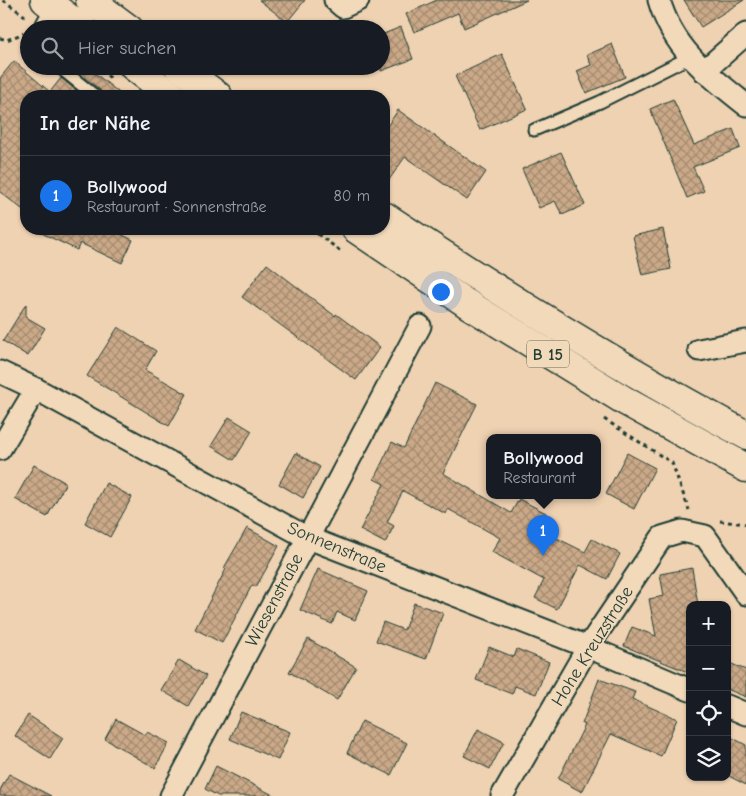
<!DOCTYPE html>
<html lang="de">
<meta charset="utf-8">
<style>
body{margin:0;font-family:"Comic Neue",sans-serif;background:#242831;color:#f1f3f6}
.controls{position:absolute;right:15px;bottom:15px;display:grid;overflow:hidden;border-radius:10px;box-shadow:0 1px 4px #0004}
.controls button{width:45px;height:45px;display:grid;place-items:center;padding:0;border:0;border-bottom:1px solid #363941;background:#171b24;color:#f1f3f6;font:25px sans-serif}
.you{position:absolute;left:440px;top:291px;width:18px;height:18px;margin:-12px;border:4px solid #fff;border-radius:50%;background:#1a73e8;box-shadow:0 0 0 8px #1a73e833}
.badge{display:grid;place-items:center;width:32px;height:32px;border-radius:50%;background:#1a73e8;color:#fff;font-size:16px;font-weight:700}
.pin{position:absolute;translate:-50% -41px;filter:drop-shadow(0 1px 2px #0008)}
.pin::after{content:'';position:absolute;top:26px;width:18px;height:15px;background:inherit;clip-path:polygon(0 0,100% 0,50% 100%)}
.popup{position:absolute;left:486px;top:434px;width:115px;height:65px;box-sizing:border-box;display:grid;place-content:center;border-radius:10px;background:#171b24;filter:drop-shadow(0 1px 4px #0005);font-size:16px;white-space:nowrap;color:#9ea1a6}
.popup b{font-size:19px;color:#f1f3f6}
.popup::after{content:'';position:absolute;left:50%;top:100%;margin-left:-10px;border:10px solid transparent;border-top-color:#171b24}
.list{margin:0;padding:0;list-style:none}
h2{display:flex;justify-content:space-between;align-items:center;height:65px;margin:0;padding:0 20px;font-size:21px}
h2 small{font-size:16px;font-weight:400;color:#9ea1a6}
.list li{display:grid;grid-template-columns:32px 1fr auto;gap:15px;align-items:center;box-sizing:border-box;height:80px;padding:0 20px;border-top:1px solid #363941}
.list b{display:block;font-size:19px;white-space:nowrap}
.list p{margin:0;font-size:16px;white-space:nowrap;color:#9ea1a6}
.list em{font-size:16px;font-style:normal;color:#9ea1a6}
.icon{flex:none;width:28px;height:28px;fill:none;stroke:currentColor;stroke-width:2;stroke-linecap:round;stroke-linejoin:round}
.map{position:relative;flex:none;width:746px;height:796px;overflow:hidden}
.search{position:absolute;background:#171b24;box-shadow:0 1px 4px #0004;left:20px;top:20px;width:370px;height:55px;display:flex;align-items:center;gap:12px;box-sizing:border-box;padding:0 18px;border-radius:28px;color:#9ea1a6;font-size:19px}
.panel{position:absolute;background:#171b24;box-shadow:0 1px 4px #0004;left:20px;top:90px;width:370px;height:145px;border-radius:20px}
.map>svg:first-child{display:block}
</style>
<div class="map">
<svg width="746" height="796" viewBox="0 0 746 796">
<defs>
<pattern id="building-cross-hatch" width="8" height="8" patternUnits="userSpaceOnUse" patternTransform="scale(1.25)"><rect width="8" height="8" fill="#cba988"/><path d="M0 0l8 8M0 8l8-8" fill="none" stroke="#a48b70"/></pattern>
</defs>
<rect width="100%" height="100%" fill="#efd2b2"/>
<filter id="ink" filterUnits="userSpaceOnUse"><feTurbulence type="fractalNoise" baseFrequency=".02" numOctaves="2"/><feDisplacementMap in="SourceGraphic" scale="10" xChannelSelector="R" yChannelSelector="G"/><feConvolveMatrix kernelMatrix="1 2 1 2 8 2 1 2 1" color-interpolation-filters="sRGB"/></filter>
<g filter="url(#ink)">
<g fill="url(#building-cross-hatch)" stroke="#1f3d34">
<polygon points="259,0 305,0 287,22"/>
<polygon points="437,0 527,0 464,28 458,13 414,32 406,14"/>
<polygon points="684,0 744,0 701,27"/>
<polygon points="401,27 413,59 381,71 381,35"/>
<polygon points="612,44 625,77 586,93 577,71 591,65 587,55"/>
<polygon points="502,54 527,109 480,130 455,76"/>
<polygon points="14,61 50,92 61,78 83,96 26,96 26,212 0,192 0,78"/>
<polygon points="70,66 86,66 123,96 102,96 100,90"/>
<polygon points="673,99 694,145 733,129 740,148 693,167 704,191 687,198 650,109"/>
<polygon points="398,110 486,172 467,200 405,157 384,187 384,131"/>
<polygon points="561,152 585,205 562,215 555,201 539,208 522,169"/>
<polygon points="33,229 110,229 133,240 122,263 80,243 77,250"/>
<polygon points="663,229 671,269 642,275 633,236"/>
<polygon points="267,264 335,316 336,314 380,347 356,380 242,297"/>
<polygon points="26,304 26,317 45,328 28,356 3,341"/>
<polygon points="118,327 156,351 145,370 187,394 169,426 87,376"/>
<polygon points="435,383 477,404 443,473 511,513 519,499 546,513 538,529 585,552 592,539 620,554 607,579 580,565 557,609 535,598 544,580 492,552 500,538 448,509 446,514 403,491 387,522 394,526 385,543 360,530 384,484 374,479 392,442 404,448"/>
<polygon points="229,417 252,431 234,460 211,446"/>
<polygon points="296,453 320,467 303,498 279,484"/>
<polygon points="627,453 655,468 634,509 606,494"/>
<polygon points="34,465 66,483 47,517 15,499"/>
<polygon points="106,483 132,497 110,537 85,523"/>
<polygon points="247,528 279,546 256,587 252,585 222,643 195,629 226,569 224,568"/>
<polygon points="692,568 698,605 690,605 690,673 624,646 632,627 656,636 649,599 664,596 660,574"/>
<polygon points="318,569 368,591 355,620 337,612 332,624 300,610"/>
<polygon points="414,603 443,613 426,659 376,641 383,622 404,630"/>
<polygon points="308,639 356,667 337,700 289,672"/>
<polygon points="489,647 514,657 517,649 549,662 536,694 515,686 512,694 476,680"/>
<polygon points="179,660 206,676 188,706 161,690"/>
<polygon points="727,662 746,670 746,697 727,689"/>
<polygon points="599,679 635,692 632,699 677,719 661,756 611,734 582,792 558,779 585,725 582,724"/>
<polygon points="241,712 290,732 278,760 230,739"/>
<polygon points="28,715 63,738 50,759 15,736"/>
<polygon points="116,719 145,735 147,732 169,743 155,768 105,739"/>
<polygon points="362,721 407,743 391,775 347,753"/>
<polygon points="478,729 504,742 490,769 464,756"/>
<polygon points="727,735 746,745 746,785 727,775"/>
<polygon points="216,766 275,796 218,796 205,789"/>
<polygon points="9,774 51,796 0,796 0,790"/>
</g>
<g fill="none" stroke-linecap="round" stroke-linejoin="round">
<g stroke="#1f3d34" stroke-width="15">
<g id="lane">
<polyline points="39,29 52,5"/>
<polyline points="58,66 95,96"/>
<polyline points="534,130 600,102 682,61 691,60"/>
</g>
</g>
<g stroke="#1f3d34" stroke-width="25">
<g id="street">
<polyline points="335,0 343,7 358,0"/>
<path d="M659,0C673,49 708,75 746,105"/>
<polyline points="704,71 746,34"/>
<polyline points="699,350 746,341"/>
<polyline points="0,372 36,389 306,537 588,647 690,690"/>
<polyline points="0,449 36,389"/>
<polyline points="727,706 746,714"/>
<polyline points="171,796 420,326"/>
<polyline points="502,796 588,647 662,537 682,531 705,536 746,594"/>
</g>
</g>
<g stroke="#1f3d34" stroke-width="31">
<g id="highway">
<polyline points="45,0 83,29"/>
<polyline points="90,0 129,29"/>
<polyline points="133,66 172,96"/>
<polyline points="178,66 218,96"/>
<path d="M384,216C502,294 621,368 746,435"/>
<polyline points="356,229 466,303 627,402 746,468"/>
</g>
</g>
<g stroke="#1f3d34" stroke-width="3" stroke-dasharray="4 4" stroke-linecap="butt">
<polyline points="3,0 25,16"/>
<polyline points="0,38 7,40 24,33"/>
<polyline points="94,66 112,79"/>
<polyline points="311,229 343,253"/>
<polyline points="604,419 672,463 689,510"/>
<polyline points="720,521 746,524"/>
</g>
<use href="#lane" stroke="#f2d9ba" stroke-width="11"/>
<use href="#street" stroke="#f2d9ba" stroke-width="21"/>
<use href="#highway" stroke="#f2d9ba" stroke-width="28"/>
</g>
</g>
<g text-anchor="middle" stroke-width="4" stroke-linejoin="round" paint-order="stroke">
<rect fill="#f2d9ba" stroke="#5e6c5c" stroke-width="1" x="527" y="340.5" width="42" height="27" rx="4"/>
<g font-size="16" font-weight="bold" fill="#1f3d34">
<text x="548" y="360">B 15</text>
</g>
<g font-size="18" fill="#1f3d34" stroke="#f2d9ba">
<text transform="translate(337 547) rotate(23)" y="6">Sonnenstraße</text>
<text transform="translate(274 600) rotate(-62)" y="6">Wiesenstraße</text>
<text transform="translate(592 646) rotate(-58)" y="6">Hohe Kreuzstraße</text>
</g>
</g>
</svg>
<div class="controls">
<button>+</button>
<button>−</button>
<button><svg class="icon" aria-label="locate" viewBox="0 0 24 24"><circle cx="12" cy="12" r="6"/><path d="M12 2v4M12 18v4M2 12h4M18 12h4"/></svg></button>
<button><svg class="icon" aria-label="layers" viewBox="0 0 24 24"><path d="M12 4l9 5-9 5-9-5zM3 14l9 5 9-5"/></svg></button>
</div>
<div class="you"></div>
<div class="pin badge" style="left:543px;top:556px">1</div>
<div class="popup"><b>Bollywood</b>Restaurant</div>
<div class="search"><svg class="icon" aria-label="search" viewBox="0 0 24 24"><circle cx="10" cy="10" r="6"/><path d="M15 15l6 6"/></svg>Hier suchen</div>
<section class="panel">
<h2>In der Nähe<small></small></h2>
<ul class="list">
<li><span class="badge">1</span><div><b>Bollywood</b><p>Restaurant · Sonnenstraße</p></div><em>80 m</em></li>
</ul>
</section>
</div>
